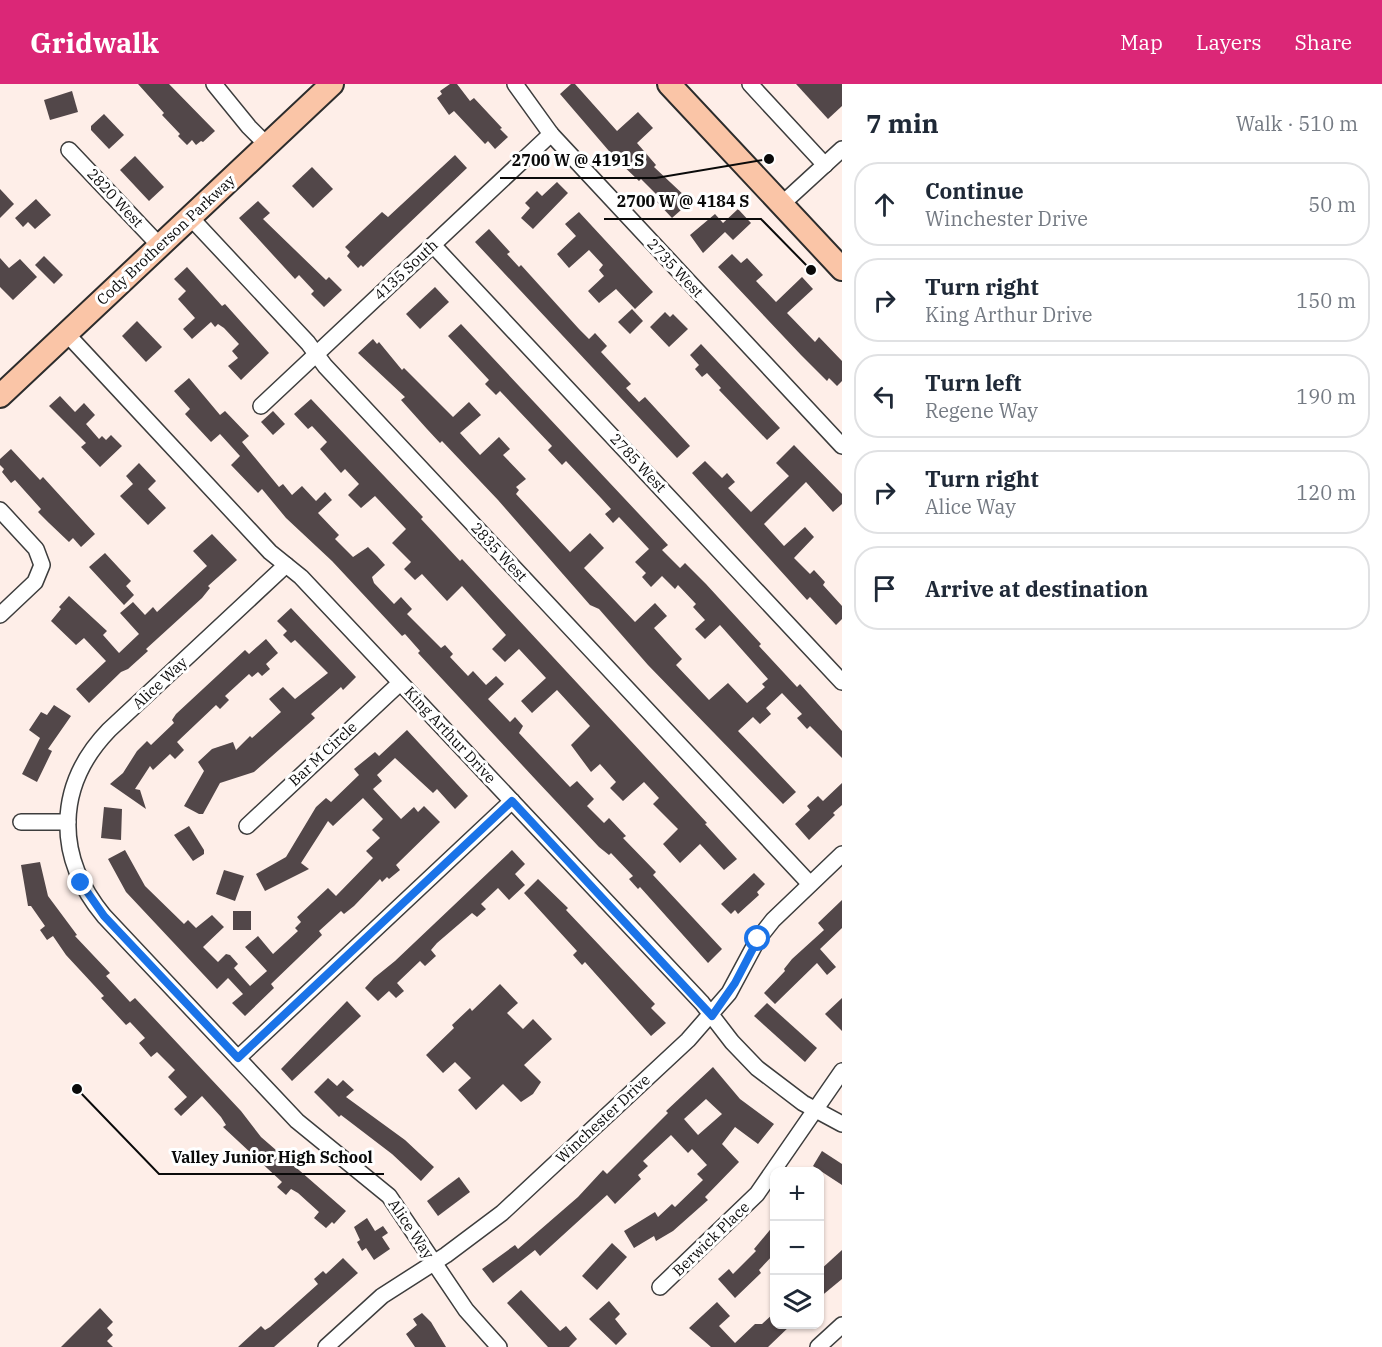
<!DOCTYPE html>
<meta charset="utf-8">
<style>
body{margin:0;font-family:"IBM Plex Serif",serif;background:#f6f6f7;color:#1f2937}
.controls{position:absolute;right:18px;bottom:18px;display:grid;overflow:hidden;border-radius:12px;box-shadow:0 2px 4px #0004}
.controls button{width:54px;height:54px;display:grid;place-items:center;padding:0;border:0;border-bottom:2px solid #e0e1e3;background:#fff;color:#1f2937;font:30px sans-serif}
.stop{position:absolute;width:18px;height:18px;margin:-14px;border:4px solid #1a73e8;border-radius:50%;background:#fff}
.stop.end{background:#1a73e8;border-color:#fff;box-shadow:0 2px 6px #0008}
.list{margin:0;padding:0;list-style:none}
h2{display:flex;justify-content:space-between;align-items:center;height:78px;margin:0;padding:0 24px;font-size:26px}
h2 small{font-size:20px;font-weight:400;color:#747a83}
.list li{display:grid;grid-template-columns:39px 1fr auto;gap:18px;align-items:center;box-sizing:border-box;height:84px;margin:0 12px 12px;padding:0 12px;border:2px solid #e0e1e3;border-radius:24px}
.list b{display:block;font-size:22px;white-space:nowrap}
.list p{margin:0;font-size:20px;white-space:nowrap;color:#747a83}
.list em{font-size:20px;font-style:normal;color:#747a83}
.icon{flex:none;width:33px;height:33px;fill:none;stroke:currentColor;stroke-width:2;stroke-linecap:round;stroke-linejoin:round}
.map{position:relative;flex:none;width:842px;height:1263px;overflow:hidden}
header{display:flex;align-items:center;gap:36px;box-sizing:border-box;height:84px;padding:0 30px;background:#db2777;color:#fff}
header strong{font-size:28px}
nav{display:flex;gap:33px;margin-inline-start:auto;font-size:21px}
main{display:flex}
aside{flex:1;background:#fff}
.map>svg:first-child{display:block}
</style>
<header>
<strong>Gridwalk</strong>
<nav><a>Map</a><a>Layers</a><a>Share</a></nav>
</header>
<main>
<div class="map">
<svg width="842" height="1263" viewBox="0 0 842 1263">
<rect width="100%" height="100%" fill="#feeee8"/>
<g fill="#524749" fill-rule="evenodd">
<polygon points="138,0 169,0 215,47 203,58 201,57 196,61 192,56 187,61 178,52 180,50 162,31 164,29"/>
<polygon points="450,0 457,0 470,17 474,14 502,44 500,45 508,53 495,65 488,57 485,60 454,27 449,31 437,14 442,10 440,7"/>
<polygon points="571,0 575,0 617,47 638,28 653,44 637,59 656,81 654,83 687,114 678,122 681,126 672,134 657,118 661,115 641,95 639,97 615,74 560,10"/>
<polygon points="796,0 842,0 842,22 828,35"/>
<polygon points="72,7 78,28 50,36 44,16"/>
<polygon points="104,30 124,51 109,65 91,46 91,42"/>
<polygon points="455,71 467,84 363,183 361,181 358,184 347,172 350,168 345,163 382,128 388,133"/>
<polygon points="135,72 164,103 149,117 120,86"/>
<polygon points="312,83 333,105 313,124 292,102"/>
<polygon points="557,98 568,109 533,145 521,134 530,124 525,119 537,107 542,112"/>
<polygon points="0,105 14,120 0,134"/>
<polygon points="36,115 51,131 35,145 28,138 23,143 15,134"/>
<polygon points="258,117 270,129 263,135 326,196 329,193 342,206 324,223 311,210 314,207 299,191 295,195 239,134"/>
<polygon points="738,125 751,139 733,156 725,148 703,169 690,151 715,130 723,139"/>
<polygon points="579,128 653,208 635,225 616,205 599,219 588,207 604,192 599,186 603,181 589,166 569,184 557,170 576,152 565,140"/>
<polygon points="489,145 510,168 507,170 519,183 521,181 579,245 589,255 595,249 607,262 601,268 631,300 626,304 639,318 645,313 690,362 677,374 475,158"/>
<polygon points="732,170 741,179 747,174 763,191 756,197 776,218 802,193 813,205 787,229 815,258 819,253 842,277 842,297 837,302 829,294 827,297 801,271 718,183"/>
<polygon points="44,172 63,191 54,200 35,181"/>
<polygon points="0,174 9,184 20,175 37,193 13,216 0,203"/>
<polygon points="187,183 222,222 225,220 269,269 241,296 228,282 238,274 232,267 239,260 224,244 218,240 215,243 211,238 192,255 183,245 195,234 178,215 186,207 174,195"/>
<polygon points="435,203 449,218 420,245 406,230"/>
<polygon points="632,225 643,237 630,250 618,238"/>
<polygon points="665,228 670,233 673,230 688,245 669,263 650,243"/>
<polygon points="137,237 162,263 146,278 122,252"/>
<polygon points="461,240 668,461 662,466 680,484 685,479 706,500 761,560 759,562 797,603 800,600 842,647 842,674 810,642 807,645 797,634 802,630 782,609 766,624 771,630 760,640 753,633 738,647 796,708 783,720 648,581 599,525 590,521 498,416 442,357 440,359 427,345 401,316 405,313 358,269 373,255 377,260 379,258 402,286 404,284 453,333 469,318 481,331 460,349 480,371 499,353 510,365 503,371 526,395 516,403 519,406 516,410 570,468 590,449 604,464 584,484 635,538 655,519 667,532 654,544 682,575 676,581 709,616 728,599 747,619 765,603 762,600 768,595 720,541 705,555 695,545 705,536 693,523 696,520 678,501 675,505 662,492 651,503 642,493 646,489 635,478 649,465 619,433 613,439 605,430 611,425 601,414 566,377 562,381 548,366 552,362 500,307 496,311 485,300 489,296 448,252"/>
<polygon points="701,260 780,344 767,356 719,306 721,304 707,289 702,293 695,285 699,281 690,271"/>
<polygon points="189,294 220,331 225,327 249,352 242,358 279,403 283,400 292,411 302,402 316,417 325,408 332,416 318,429 339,451 335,455 353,473 368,463 377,472 385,481 372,493 374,499 394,520 401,513 412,525 407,530 441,564 445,561 453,570 450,573 468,592 473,587 486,601 496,592 504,600 488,615 510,638 515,633 523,642 519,649 570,703 577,697 594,715 587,722 604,739 609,734 626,752 623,754 656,788 653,791 722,865 708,879 640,803 638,805 629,795 633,792 611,769 609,771 599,763 536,696 418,569 420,567 405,550 402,552 332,477 286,434 262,405 258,409 231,381 240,372 220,350 211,358 185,330 190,325 174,307"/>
<polygon points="60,312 75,328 84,319 95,331 86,340 99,355 102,352 106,356 111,351 122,362 100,383 81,363 86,359 49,322"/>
<polygon points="311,315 423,433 421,435 436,451 460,477 462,475 707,739 705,740 737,775 724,786 700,760 680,779 663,760 678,745 653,720 659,714 644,698 623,717 610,704 616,698 600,680 591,688 571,661 590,642 557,606 532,629 521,617 546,594 519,565 505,578 492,565 506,551 462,502 447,517 422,490 415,496 404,485 411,478 392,459 406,445 375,412 361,424 348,411 359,400 345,385 341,389 320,365 327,358 312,342 308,345 294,330"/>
<polygon points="273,327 285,340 273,351 261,338"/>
<polygon points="794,361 842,410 842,420 833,428 806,398 764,440 784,462 805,443 814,453 794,474 810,490 814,486 825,498 823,501 842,522 842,535 836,541 810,513 807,516 692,389 705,377 722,394 727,389 735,398 728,404 751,428 789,392 776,379"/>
<polygon points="11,365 40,396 43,393 95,450 81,463 73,454 69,458 49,439 38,428 41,425 15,396 11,399 2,388 4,385 0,381 0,375"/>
<polygon points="139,379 156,397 148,405 166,424 148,441 120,412 133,400 126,392"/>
<polygon points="212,450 237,476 208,502 210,504 202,514 146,565 148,567 128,585 121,588 89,619 76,605 106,577 84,554 76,561 51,537 61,525 59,523 69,512 107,547 103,551 119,569 139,550 120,529 133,518 145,531 153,523 157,528 207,482 193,467"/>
<polygon points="105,469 131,497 126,502 134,511 124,521 89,483"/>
<polygon points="291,524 356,593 343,606 341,603 311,630 315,634 254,688 220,699 203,730 199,730 184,722 204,687 198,678 212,665 233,658 236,666 250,652 252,654 281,628 269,615 283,603 295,615 328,589 295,556 291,559 283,551 287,547 277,537"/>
<polygon points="266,555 278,569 266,580 270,585 262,592 258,588 252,593 249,590 225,612 229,616 220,625 216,621 177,658 184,666 175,675 170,670 153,686 150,682 135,705 140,706 146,725 110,700 123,689 137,667 147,657 151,661 174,639 172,636 176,630 245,566 249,570"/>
<polygon points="54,621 71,632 48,665 52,667 37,698 22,690 40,654 29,646 41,628 47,631"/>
<polygon points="407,646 468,712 455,725 437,705 433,709 395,674 377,691 382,697 373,705 401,735 414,723 418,728 424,722 440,738 396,781 400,786 389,795 387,793 382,798 380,795 354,822 344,830 341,827 319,847 322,851 271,900 274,904 245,932 232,919 243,910 228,894 217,905 126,808 108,775 125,766 145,802 184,840 188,836 196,844 212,831 224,843 203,863 218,878 226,870 230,871 238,880 234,884 250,902 267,887 245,863 258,852 273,870 298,847 295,844 301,838 297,833 328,804 336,812 373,774 366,767 380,754 372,746 383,735 363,714 333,742 328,737 301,779 309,785 265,807 256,790 286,773 316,723 326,714 331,718 359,691 354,685 375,668 379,672"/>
<polygon points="842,699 842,721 833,729 835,731 809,756 795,740 810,726 807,722 818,712 823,717"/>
<polygon points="104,723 122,725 121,756 101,754"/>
<polygon points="189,742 204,766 204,770 193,777 174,751"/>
<polygon points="512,766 525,780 515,790 525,801 509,816 498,804 481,820 486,825 477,833 472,829 437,859 431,866 436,872 425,882 420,877 397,899 404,907 396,914 389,907 378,917 365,904 374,894 395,877"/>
<polygon points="40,778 48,812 77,851 75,852 110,889 106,892 130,918 135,914 241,1027 261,1053 346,1127 334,1140 332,1138 326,1144 314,1134 319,1128 298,1109 291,1105 286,1111 277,1103 282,1098 223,1043 226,1041 221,1033 202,1012 181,1032 174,1025 187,1013 168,993 175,986 157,968 151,973 139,959 145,954 130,938 126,941 101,914 104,912 66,871 53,852 47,856 40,846 45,842 31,822 28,822 21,781"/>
<polygon points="224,786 244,792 235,817 216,810"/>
<polygon points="754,789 765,800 757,808 759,811 738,830 735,826 731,830 721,820"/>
<polygon points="538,795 568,824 566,826 655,920 651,924 666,939 651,952 585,878 582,881 573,871 577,867 524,809"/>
<polygon points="842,816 842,844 820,865 836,883 827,891 817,879 775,920 764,909 785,887 784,885 792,875 824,846 818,839"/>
<rect x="233" y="827" width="18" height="19"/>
<polygon points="500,900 518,919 507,929 523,945 533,935 552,955 524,981 541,998 533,1010 521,1018 503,1000 476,1026 458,1006 471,994 455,978 443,989 426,971 454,944 452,941 470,924 472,927"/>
<polygon points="842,914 842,947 825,930"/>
<polygon points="347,917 361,932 292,997 281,985"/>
<polygon points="767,919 817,964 805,978 754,932"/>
<path d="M713,983L740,1015L774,1040L758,1060L735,1043L722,1060L739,1078L705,1113L708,1116L673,1147L656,1157L654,1152L634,1164L624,1147L655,1128L658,1133L672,1120L675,1123L703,1096L697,1090L707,1081L692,1065L688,1069L671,1051L643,1077L648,1082L638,1091L641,1095L615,1120L607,1111L540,1172L535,1166L493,1199L482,1185L515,1161L518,1165L578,1113L603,1086L607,1090L668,1029L666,1027ZM706,1015L722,1030L698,1051L684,1035Z"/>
<polygon points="328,994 337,1002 343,996 354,1006 346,1013 405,1056 434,1083 421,1097 392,1070 341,1031 339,1033 314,1008"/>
<polygon points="822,1067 842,1080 842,1101 813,1082"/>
<polygon points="459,1093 470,1108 438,1132 427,1117"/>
<polygon points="367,1134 375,1147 383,1142 388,1149 382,1153 390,1165 374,1176 366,1164 362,1167 357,1158 360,1156 354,1143"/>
<polygon points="774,1141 774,1170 759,1186 761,1189 735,1214 718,1195 729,1185 733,1190 756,1167 754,1165"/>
<polygon points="612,1159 627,1173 597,1206 582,1192"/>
<polygon points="842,1166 842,1195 819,1214 819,1187"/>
<polygon points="343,1174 358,1189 274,1263 238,1263 261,1242 265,1246 270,1243 318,1200 314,1195 323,1187 326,1190"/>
<polygon points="521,1206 560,1247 566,1242 577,1255 569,1263 548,1263 507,1219"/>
<polygon points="609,1217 620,1230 615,1235 627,1250 616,1261 589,1235"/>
<polygon points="717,1218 730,1232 719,1242 735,1259 755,1240 762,1240 774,1229 774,1240 792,1240 768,1263 711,1263 689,1244"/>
<polygon points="100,1224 113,1238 107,1244 113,1251 107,1257 113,1263 61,1263"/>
<polygon points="422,1229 431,1238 446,1263 415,1263 406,1250 417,1241 413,1235"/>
</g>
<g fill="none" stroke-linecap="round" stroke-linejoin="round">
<g stroke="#3d3d3d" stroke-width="18">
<g id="street">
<polyline points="214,0 249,43 268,62"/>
<polyline points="515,0 551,50 842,362"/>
<polyline points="750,0 825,81"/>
<polyline points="69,66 160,162"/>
<polyline points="782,120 842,65"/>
<polyline points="191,134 308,259 325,282 810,800"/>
<polyline points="433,161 842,598"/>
<polyline points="66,249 270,468 301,493 702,919 732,958 757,984 803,1019 842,1040"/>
<polyline points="261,322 551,50"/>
<polyline points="0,426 36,465 42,481 35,498 0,531"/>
<path d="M286,481L109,646C55,702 55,773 104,832L297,1037L389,1112L466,1226L499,1263"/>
<polyline points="21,738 68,738"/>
<polyline points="247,742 400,599"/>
<polyline points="238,974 512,717"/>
<polyline points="660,1203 757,1110 842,987"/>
<polyline points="326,1263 382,1212 446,1171 502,1129 688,956 729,909 758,855 773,836 842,770"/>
<polyline points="818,1263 842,1241"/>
</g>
</g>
<g stroke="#2c2c2c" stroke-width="26">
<g id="secondary">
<polyline points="669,0 842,185"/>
<polyline points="0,312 332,0"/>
</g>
</g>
<use href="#street" stroke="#fff" stroke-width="15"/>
<use href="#secondary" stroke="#fac5a7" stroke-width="22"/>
</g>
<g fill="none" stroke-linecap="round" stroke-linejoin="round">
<polyline stroke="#1a73e8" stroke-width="8" points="81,799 104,832 238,974 512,717 712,932 735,899 758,855"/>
</g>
<g text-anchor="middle" stroke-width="6" stroke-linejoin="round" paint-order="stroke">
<g font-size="15" fill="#0a0a0a" stroke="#fff">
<text transform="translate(115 114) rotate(47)" y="5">2820 West</text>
<text transform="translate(166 156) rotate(-43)" y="5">Cody Brotherson Parkway</text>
<text transform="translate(675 184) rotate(47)" y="5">2735 West</text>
<text transform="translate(406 186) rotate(-43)" y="5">4135 South</text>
<text transform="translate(638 379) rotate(47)" y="5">2785 West</text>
<text transform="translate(499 468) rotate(47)" y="5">2835 West</text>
<text transform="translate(160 599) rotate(-43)" y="5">Alice Way</text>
<text transform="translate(450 651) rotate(47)" y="5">King Arthur Drive</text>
<text transform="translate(323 670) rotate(-43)" y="5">Bar M Circle</text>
<text transform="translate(603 1035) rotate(-43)" y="5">Winchester Drive</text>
<text transform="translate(411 1145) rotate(56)" y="5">Alice Way</text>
<text transform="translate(711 1155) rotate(-44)" y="5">Berwick Place</text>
</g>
</g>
<path fill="none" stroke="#0a0a0a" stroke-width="2" d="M769 75L656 94H500M811 186L761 135H604M77 1005L159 1090H384"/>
<g fill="#0a0a0a" stroke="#fff" stroke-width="2">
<circle cx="769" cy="75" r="6"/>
<circle cx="811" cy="186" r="6"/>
<circle cx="77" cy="1005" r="6"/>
</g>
<g font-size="16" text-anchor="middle" font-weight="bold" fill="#0a0a0a" stroke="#fff" stroke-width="6" stroke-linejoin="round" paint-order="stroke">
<text x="578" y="82">2700 W @ 4191 S</text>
<text x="683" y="123">2700 W @ 4184 S</text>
<text x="272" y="1079">Valley Junior High School</text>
</g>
</svg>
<div class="controls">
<button>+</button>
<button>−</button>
<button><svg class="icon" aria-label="layers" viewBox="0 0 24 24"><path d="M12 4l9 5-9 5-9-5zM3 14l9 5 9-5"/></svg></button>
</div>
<div class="stop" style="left:758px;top:855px"></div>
<div class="stop end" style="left:81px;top:799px"></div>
</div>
<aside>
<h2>7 min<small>Walk · 510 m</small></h2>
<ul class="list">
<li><svg class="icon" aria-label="ahead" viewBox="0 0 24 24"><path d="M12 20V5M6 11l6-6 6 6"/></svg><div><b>Continue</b><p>Winchester Drive</p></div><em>50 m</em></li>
<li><svg class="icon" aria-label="right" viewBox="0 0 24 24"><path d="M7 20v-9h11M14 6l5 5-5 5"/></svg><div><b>Turn right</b><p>King Arthur Drive</p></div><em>150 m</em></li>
<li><svg class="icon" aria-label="left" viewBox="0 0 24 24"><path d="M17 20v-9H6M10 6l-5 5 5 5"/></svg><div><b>Turn left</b><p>Regene Way</p></div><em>190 m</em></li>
<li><svg class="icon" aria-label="right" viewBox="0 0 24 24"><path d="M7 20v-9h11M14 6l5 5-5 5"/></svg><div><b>Turn right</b><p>Alice Way</p></div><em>120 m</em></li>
<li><svg class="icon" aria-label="arrive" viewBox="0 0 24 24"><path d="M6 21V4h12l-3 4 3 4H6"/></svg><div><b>Arrive at destination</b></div></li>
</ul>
</aside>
</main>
